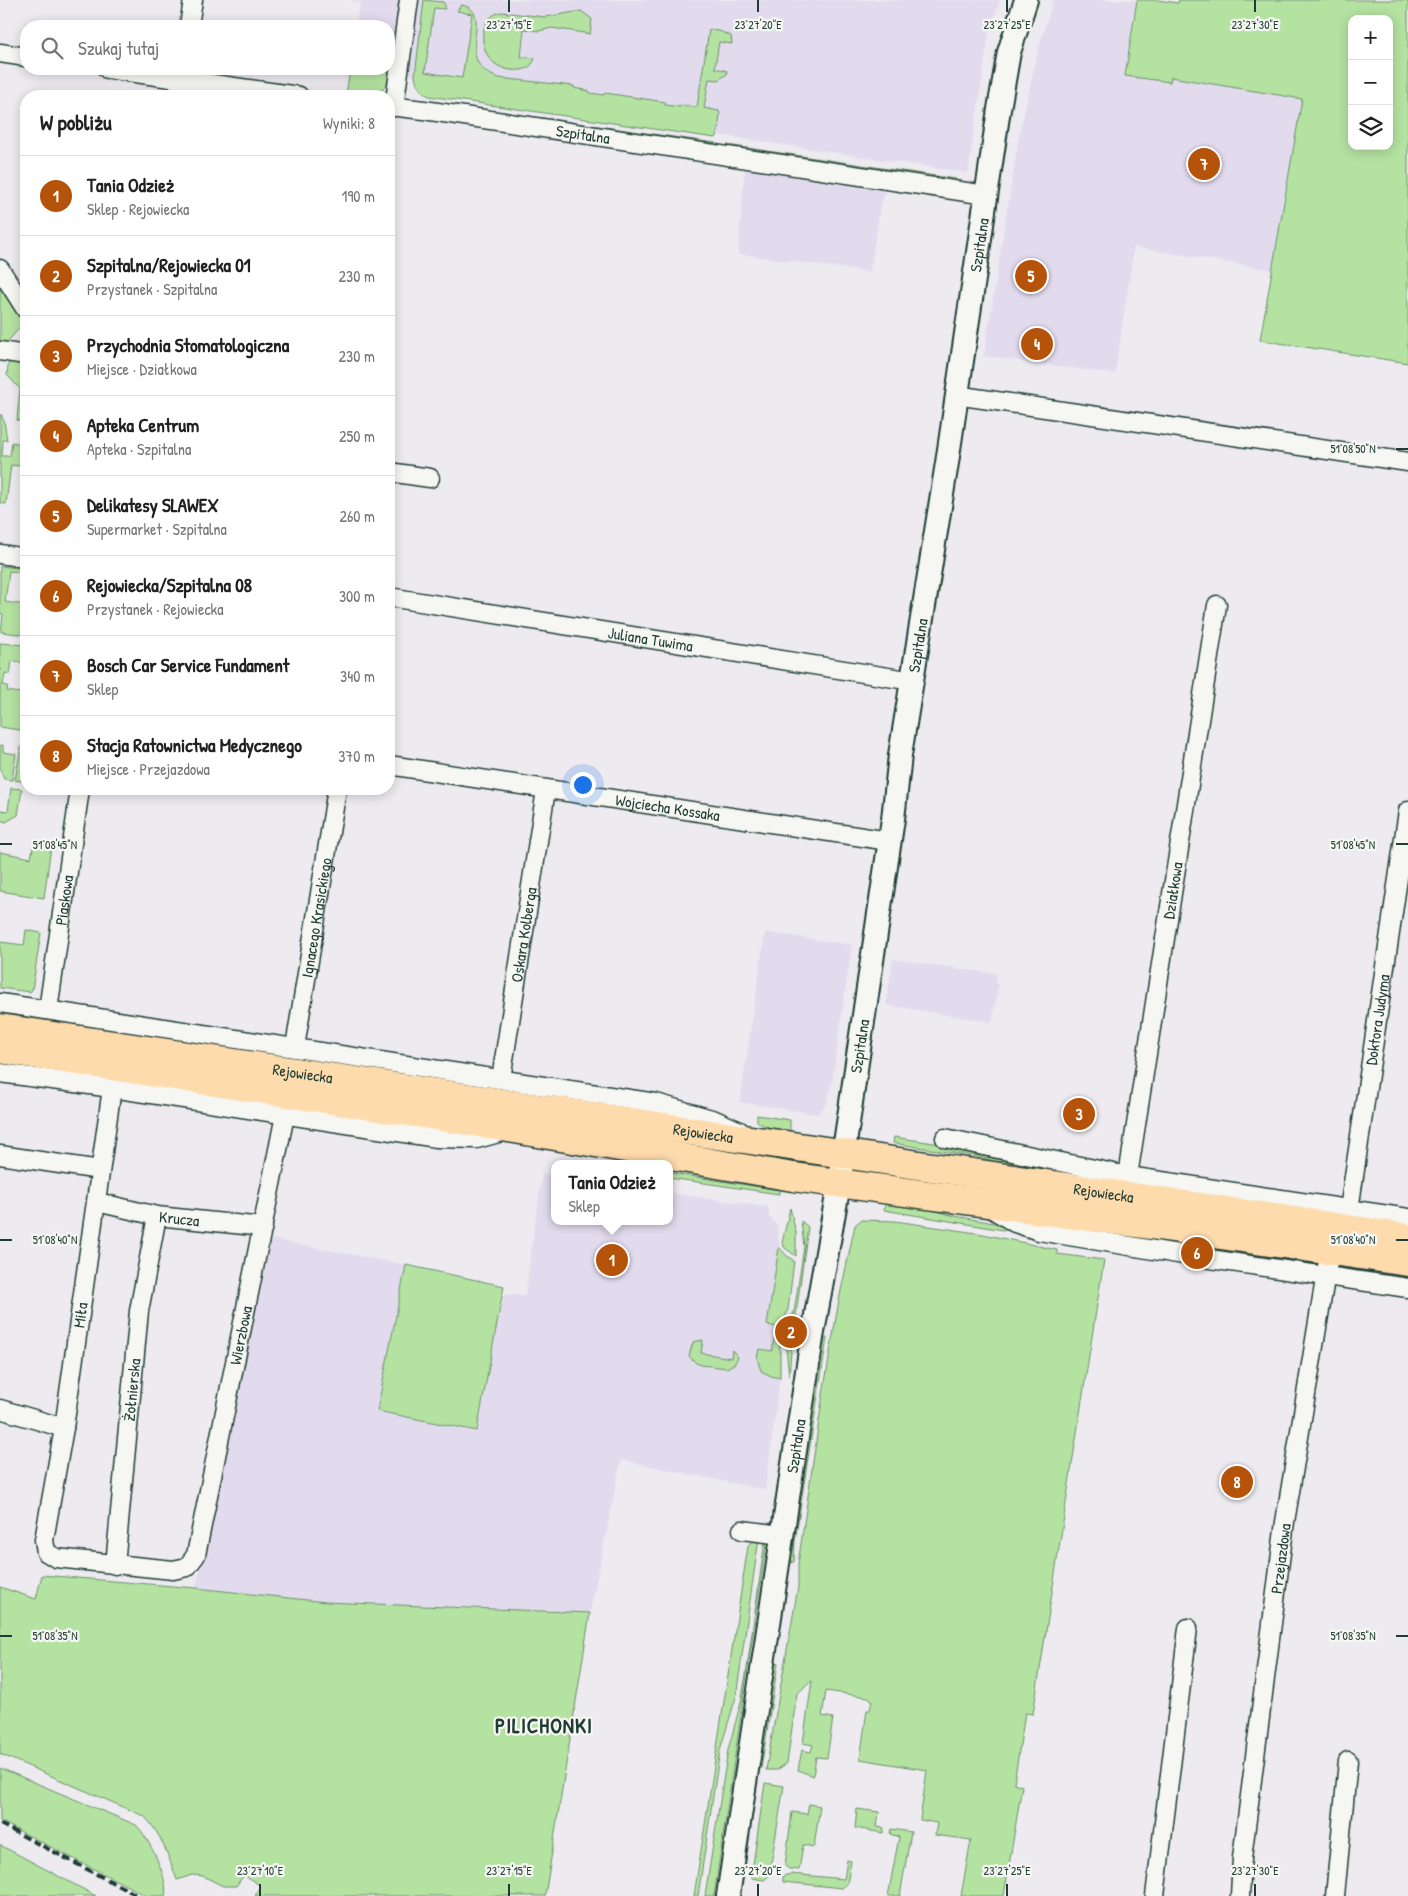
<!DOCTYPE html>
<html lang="pl">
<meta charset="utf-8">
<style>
body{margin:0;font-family:"Patrick Hand",sans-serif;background:#f6f6f6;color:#222}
.controls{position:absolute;right:15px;top:15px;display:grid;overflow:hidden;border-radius:10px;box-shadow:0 2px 12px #0003}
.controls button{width:45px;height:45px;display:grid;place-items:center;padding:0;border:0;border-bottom:1px solid #e0e0e0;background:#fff;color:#222;font:25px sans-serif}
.you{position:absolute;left:582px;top:784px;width:18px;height:18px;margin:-12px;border:4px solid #fff;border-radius:50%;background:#1a73e8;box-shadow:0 0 0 8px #1a73e833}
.badge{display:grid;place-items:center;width:32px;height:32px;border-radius:50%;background:#b45309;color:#fff;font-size:16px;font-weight:700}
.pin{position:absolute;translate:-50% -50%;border:2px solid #fff;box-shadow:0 1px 5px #0006}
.popup{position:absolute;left:551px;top:1160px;width:122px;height:65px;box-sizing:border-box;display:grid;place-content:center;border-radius:10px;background:#fff;filter:drop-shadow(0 1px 4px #0005);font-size:16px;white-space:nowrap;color:#767676}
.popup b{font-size:19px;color:#222}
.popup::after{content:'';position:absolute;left:50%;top:100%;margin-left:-10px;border:10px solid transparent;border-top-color:#fff}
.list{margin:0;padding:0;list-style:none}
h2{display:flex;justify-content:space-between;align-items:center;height:65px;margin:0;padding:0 20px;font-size:21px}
h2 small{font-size:16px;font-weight:400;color:#767676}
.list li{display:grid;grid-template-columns:32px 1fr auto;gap:15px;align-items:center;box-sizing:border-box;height:80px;padding:0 20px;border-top:1px solid #e0e0e0}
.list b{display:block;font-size:19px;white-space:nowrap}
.list p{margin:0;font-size:16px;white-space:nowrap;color:#767676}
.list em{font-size:16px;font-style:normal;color:#767676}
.icon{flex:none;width:28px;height:28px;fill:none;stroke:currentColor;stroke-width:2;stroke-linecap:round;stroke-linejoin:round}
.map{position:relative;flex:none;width:1408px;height:1896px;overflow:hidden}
.search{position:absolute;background:#fff;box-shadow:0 2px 12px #0003;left:20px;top:20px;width:375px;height:55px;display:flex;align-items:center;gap:12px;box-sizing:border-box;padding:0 18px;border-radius:20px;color:#767676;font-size:19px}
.panel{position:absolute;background:#fff;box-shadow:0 2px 12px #0003;left:20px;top:90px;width:375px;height:705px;border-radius:20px}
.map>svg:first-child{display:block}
</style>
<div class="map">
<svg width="1408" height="1896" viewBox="0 0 1408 1896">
<rect width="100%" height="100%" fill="#edeaf0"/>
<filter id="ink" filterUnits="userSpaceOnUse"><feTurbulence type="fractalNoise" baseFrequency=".02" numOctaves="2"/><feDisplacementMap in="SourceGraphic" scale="10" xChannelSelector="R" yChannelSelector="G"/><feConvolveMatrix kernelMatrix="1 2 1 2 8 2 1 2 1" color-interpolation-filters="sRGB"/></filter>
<g filter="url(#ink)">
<g fill="#e2dbee">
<polygon points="349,0 1000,0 989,33 968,173 522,105 524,92 367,69 389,69 389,26 356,26 360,2"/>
<polygon points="1053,0 1137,0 1125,75 1170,82 1171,77 1302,99 1273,270 1134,247 1115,374 984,356 1018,141 1037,54"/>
<polygon points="745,165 887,187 880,207 870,272 738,254"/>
<polygon points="765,932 852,945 831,1088 826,1104 819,1113 815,1114 740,1102"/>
<polygon points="893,959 997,974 996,983 999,983 992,1022 886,1005"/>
<polygon points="542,1174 554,1176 554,1221 670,1221 670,1193 768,1207 769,1217 777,1225 779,1247 767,1325 776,1327 772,1351 771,1376 780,1378 765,1490 621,1460 590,1613 326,1602 196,1588 271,1239 406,1265 377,1411 477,1430 504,1294 525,1296"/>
</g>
<g fill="#b4e2a1" stroke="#6a906a" fill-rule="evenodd">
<path d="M424,0L443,2L445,5V9L434,8L425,72L462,78L472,14L457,11L461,5C498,11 449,62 499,78L574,86V88L589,91L590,93L604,95L605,93L665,102V105L680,107L681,105L697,107L709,30L719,31L731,36L732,44L719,42L715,68L727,71V74L718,80L709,79L704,108L719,111L720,115L717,137L715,138L429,96C420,91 417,86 415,76Z"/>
<path d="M1137,0H1158L1178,3L1179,0H1408V363L1260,340L1302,99L1171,77L1170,82L1125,76ZM1352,19H1389V146H1352Z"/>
<path d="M581,11L592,19L590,34L552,28L538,31L524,29L521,57L535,58C533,65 528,69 521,70C476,75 472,16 502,12L545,17Z"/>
<path d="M350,69H366L390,72C387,98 367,98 346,95Z"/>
<polygon points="433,102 715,143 712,146 431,104"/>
<polygon points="727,145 956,179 955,182 728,148"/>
<polygon points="0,271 26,312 26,320 4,346 0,346"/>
<polygon points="9,358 26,362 26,467 11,465 6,504 0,503 0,415 2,415 2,418 4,421 7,440 3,440 2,456 10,456 12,442 22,444 25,422 17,420 20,389 7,375"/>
<polygon points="0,566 26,569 26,573 9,571 5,602 26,605 26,635 1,632 3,614 0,613"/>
<polygon points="0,643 26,645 26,663 12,661 10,674 5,673 3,685 8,686 7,691 26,694 26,731 0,727"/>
<polygon points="0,745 3,745 3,752 16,754 12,780 4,779 0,770"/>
<polygon points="21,746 26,747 23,767 26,768 26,782 15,780"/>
<polygon points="11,788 22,789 18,815 6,822 0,820 0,810 8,811"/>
<polygon points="34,843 51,846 44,898 0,891 0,852 31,858"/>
<polygon points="26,930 41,933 32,990 30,992 0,988 0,942 24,945"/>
<polygon points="757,1115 790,1120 790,1136 759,1123 757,1121"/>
<polygon points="894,1137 974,1149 1189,1193 1010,1167 1007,1163 1005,1164 979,1157 893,1143"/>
<polygon points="670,1173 779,1190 779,1194 670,1178"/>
<polygon points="887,1198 955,1216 1005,1225 1039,1236 884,1210"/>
<polygon points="790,1208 796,1233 796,1256 785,1248 782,1243"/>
<path d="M861,1220L895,1221L983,1234L1057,1250V1254L1104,1260L1033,1714L1025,1713L1014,1783L1022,1786L1004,1896H961L971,1840L935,1835L937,1823L920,1820L927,1770L860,1759L867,1710H870L872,1700L868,1697L826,1691L822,1716L833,1718L827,1758L816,1757L813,1776L798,1770L802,1750L811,1752L813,1745L803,1743L812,1681C804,1684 804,1690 797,1693L787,1763L777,1770H766L798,1587V1564L823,1394L839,1300L855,1225Z"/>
<polygon points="801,1221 808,1227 794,1329 790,1329 789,1338 792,1339 789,1376 786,1347 789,1328 794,1312 804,1247"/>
<polygon points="779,1247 786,1255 794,1261 788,1309 784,1322 780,1345 780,1378 771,1376 761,1371 757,1358 759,1349 772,1351 776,1327 767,1325"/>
<polygon points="406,1265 504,1286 477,1431 377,1411"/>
<polygon points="825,1338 827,1338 795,1541 794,1562 791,1562 790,1546 820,1352"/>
<polygon points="703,1340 701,1353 731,1358 732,1350 738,1357 735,1363 727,1368 701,1365 696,1363 689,1356 693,1342"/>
<polygon points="759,1538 736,1697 720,1750 698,1896 694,1896 748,1546 750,1543"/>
<polygon points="765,1541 767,1541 714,1896 705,1896 728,1750 741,1702 746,1675"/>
<path d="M42,1575L196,1588L326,1602L590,1613L545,1896H255L261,1886L244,1875L236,1886H223L203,1876L192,1875L177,1880C168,1856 162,1834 144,1816L0,1754V1587L36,1599Z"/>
<polygon points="776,1662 778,1663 761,1769 758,1766 771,1678"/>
<path d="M0,1768L136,1825C148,1836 170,1881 165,1896H147L0,1821Z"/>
<polygon points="765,1783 784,1786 769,1876 764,1880 751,1878"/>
<polygon points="809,1804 820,1806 814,1847 803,1845 799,1870 789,1869 785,1866 792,1812 807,1814"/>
<polygon points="857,1809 879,1812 877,1827 884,1828 883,1833 855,1828"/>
<polygon points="891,1829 911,1832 900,1896 888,1896 899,1837 890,1834"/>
<polygon points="0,1845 96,1896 0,1896"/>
<polygon points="847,1860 851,1861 847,1884 842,1888 783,1882 783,1876 791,1874 844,1879"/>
</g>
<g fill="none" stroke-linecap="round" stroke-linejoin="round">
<g stroke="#1f3d34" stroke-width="21">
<g id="minor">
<polyline points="189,26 193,0"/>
<polyline points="0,53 26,57"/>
<polyline points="107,69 299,96"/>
<polyline points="179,96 184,69"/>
<path id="s1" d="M389,106L424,110L986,195"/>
<polyline points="394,107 409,0"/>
<polyline points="0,269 26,310"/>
<polyline points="0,351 26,355"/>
<polyline points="956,395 1408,462"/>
<polyline points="389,472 430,478"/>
<polyline points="0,554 26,558"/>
<path id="s2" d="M389,597L913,681"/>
<path id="s3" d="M389,765L889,841"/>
<polyline points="0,1003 656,1103 715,1120 740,1131"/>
<path id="s4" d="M48,1010L80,789"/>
<path id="s5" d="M295,1047L337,789"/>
<polyline points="0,1073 112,1088 437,1138 477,1139 506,1131"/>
<path id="s6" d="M501,1079L546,790"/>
<path id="s7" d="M112,1088L64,1428L44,1540L46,1552L56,1558L173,1570L187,1567L196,1555L285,1115"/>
<polyline points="945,1138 1128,1176 1408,1218"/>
<polyline points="0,1155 100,1170"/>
<path id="s8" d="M1128,1176L1217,605"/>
<path id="s9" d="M97,1202L157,1216L263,1227"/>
<polyline points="991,1208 1015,1223 1039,1231 1196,1257 1408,1288"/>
<polyline points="0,1409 64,1428"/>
<polyline points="742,1530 782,1535"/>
<path id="s10" d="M115,1565L139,1311L157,1216"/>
<polyline points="1155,1896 1188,1628"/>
<path id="s11" d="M1240,1896L1242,1858L1285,1522L1328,1261C1333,1243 1345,1229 1349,1210L1408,811"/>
<polyline points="1335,1896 1348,1761"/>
</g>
</g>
<g stroke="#1f3d34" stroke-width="26">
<g id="tertiary">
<path id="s12" d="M728,1896L812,1338L839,1184L893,819L900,755L947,463L999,109L1009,52L1026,0"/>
</g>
</g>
<g stroke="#1f3d34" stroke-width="31">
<g id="trunk">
<path id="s13" d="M0,1028L1408,1238"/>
<polyline points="0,1049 468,1121 793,1177 1159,1226 1408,1262"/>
</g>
</g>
<use href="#minor" stroke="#f6f6f2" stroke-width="18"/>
<use href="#tertiary" stroke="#f6f6f2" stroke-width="22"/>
<use href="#trunk" stroke="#fedbac" stroke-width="28"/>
<polyline stroke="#1f3d34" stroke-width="4" stroke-dasharray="8 4" stroke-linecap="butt" points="0,1824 139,1896"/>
</g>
</g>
<path fill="none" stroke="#1f3d34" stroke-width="2" d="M509,0V12M758,0V12M1007,0V12M1255,0V12M1396,449H1408M0,844H12M1396,844H1408M0,1240H12M1396,1240H1408M0,1636H12M1396,1636H1408M260,1884V1896M509,1884V1896M758,1884V1896M1007,1884V1896M1255,1884V1896"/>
<g text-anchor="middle" stroke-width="4.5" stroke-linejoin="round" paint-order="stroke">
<g font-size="16" fill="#1f3d34" stroke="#f6f6f2">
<text dy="6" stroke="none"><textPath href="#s1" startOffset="196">Szpitalna</textPath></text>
<text dy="6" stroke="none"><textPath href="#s12" startOffset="1670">Szpitalna</textPath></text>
<text dy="6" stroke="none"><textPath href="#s2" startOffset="265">Juliana Tuwima</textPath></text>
<text dy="6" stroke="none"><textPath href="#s12" startOffset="1265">Szpitalna</textPath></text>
<text dy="6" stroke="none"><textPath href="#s3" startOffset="282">Wojciecha Kossaka</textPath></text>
<text dy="6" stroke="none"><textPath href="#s8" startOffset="289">Działkowa</textPath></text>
<text dy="6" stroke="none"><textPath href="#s4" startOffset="111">Piaskowa</textPath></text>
<text dy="6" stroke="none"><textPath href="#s5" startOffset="131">Ignacego Krasickiego</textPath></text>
<text dy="6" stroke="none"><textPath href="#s6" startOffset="146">Oskara Kolberga</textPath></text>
<text dy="6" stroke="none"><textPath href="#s11" startOffset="889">Doktora Judyma</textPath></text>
<text dy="6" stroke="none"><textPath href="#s12" startOffset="860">Szpitalna</textPath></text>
<text dy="6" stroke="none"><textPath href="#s13" startOffset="306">Rejowiecka</textPath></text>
<text dy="6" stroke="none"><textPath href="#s13" startOffset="711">Rejowiecka</textPath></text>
<text dy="6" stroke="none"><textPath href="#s13" startOffset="1116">Rejowiecka</textPath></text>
<text dy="6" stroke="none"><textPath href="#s9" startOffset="84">Krucza</textPath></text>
<text transform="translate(80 1315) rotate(-82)" y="6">Miła</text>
<text dy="6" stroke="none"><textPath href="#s7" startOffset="852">Wierzbowa</textPath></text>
<text dy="6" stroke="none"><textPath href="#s10" startOffset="176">Żołnierska</textPath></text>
<text dy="6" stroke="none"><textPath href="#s12" startOffset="455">Szpitalna</textPath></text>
<text dy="6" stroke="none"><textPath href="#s11" startOffset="340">Przejazdowa</textPath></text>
</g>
<g font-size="21" font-weight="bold" letter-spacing="1" fill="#1f3d34" stroke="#f6f6f2">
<text x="544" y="1733">PILICHONKI</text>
</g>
</g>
<g font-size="12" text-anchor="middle" fill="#1f3d34" stroke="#f6f6f2" stroke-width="4.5" stroke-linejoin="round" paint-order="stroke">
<text x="509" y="29">23°27'15"E</text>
<text x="758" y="29">23°27'20"E</text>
<text x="1007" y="29">23°27'25"E</text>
<text x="1255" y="29">23°27'30"E</text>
<text x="1353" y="453">51°08'50"N</text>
<text x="55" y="849">51°08'45"N</text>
<text x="1353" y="849">51°08'45"N</text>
<text x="55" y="1244">51°08'40"N</text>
<text x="1353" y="1244">51°08'40"N</text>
<text x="55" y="1640">51°08'35"N</text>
<text x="1353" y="1640">51°08'35"N</text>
<text x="260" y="1875">23°27'10"E</text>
<text x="509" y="1875">23°27'15"E</text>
<text x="758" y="1875">23°27'20"E</text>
<text x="1007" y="1875">23°27'25"E</text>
<text x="1255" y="1875">23°27'30"E</text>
</g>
</svg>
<div class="controls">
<button>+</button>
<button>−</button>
<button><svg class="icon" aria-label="layers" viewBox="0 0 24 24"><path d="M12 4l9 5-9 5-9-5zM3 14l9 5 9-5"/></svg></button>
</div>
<div class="you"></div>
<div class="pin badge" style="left:612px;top:1260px">1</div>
<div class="popup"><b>Tania Odzież</b>Sklep</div>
<div class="pin badge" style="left:791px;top:1332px">2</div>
<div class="pin badge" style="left:1079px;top:1114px">3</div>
<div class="pin badge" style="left:1037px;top:344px">4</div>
<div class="pin badge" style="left:1031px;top:276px">5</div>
<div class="pin badge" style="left:1197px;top:1253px">6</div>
<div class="pin badge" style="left:1204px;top:164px">7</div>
<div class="pin badge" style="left:1237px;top:1482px">8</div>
<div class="search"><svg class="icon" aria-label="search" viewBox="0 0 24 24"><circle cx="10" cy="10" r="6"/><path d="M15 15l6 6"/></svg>Szukaj tutaj</div>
<section class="panel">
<h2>W pobliżu<small>Wyniki: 8</small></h2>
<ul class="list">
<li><span class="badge">1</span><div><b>Tania Odzież</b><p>Sklep · Rejowiecka</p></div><em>190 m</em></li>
<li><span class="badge">2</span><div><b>Szpitalna/Rejowiecka 01</b><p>Przystanek · Szpitalna</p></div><em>230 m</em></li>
<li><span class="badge">3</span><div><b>Przychodnia Stomatologiczna</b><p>Miejsce · Działkowa</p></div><em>230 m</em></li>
<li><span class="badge">4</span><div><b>Apteka Centrum</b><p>Apteka · Szpitalna</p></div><em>250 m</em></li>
<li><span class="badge">5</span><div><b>Delikatesy SLAWEX</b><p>Supermarket · Szpitalna</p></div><em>260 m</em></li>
<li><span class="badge">6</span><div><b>Rejowiecka/Szpitalna 08</b><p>Przystanek · Rejowiecka</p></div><em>300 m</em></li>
<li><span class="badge">7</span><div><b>Bosch Car Service Fundament</b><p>Sklep</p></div><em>340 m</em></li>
<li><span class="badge">8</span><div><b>Stacja Ratownictwa Medycznego</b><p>Miejsce · Przejazdowa</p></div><em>370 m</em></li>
</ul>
</section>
</div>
